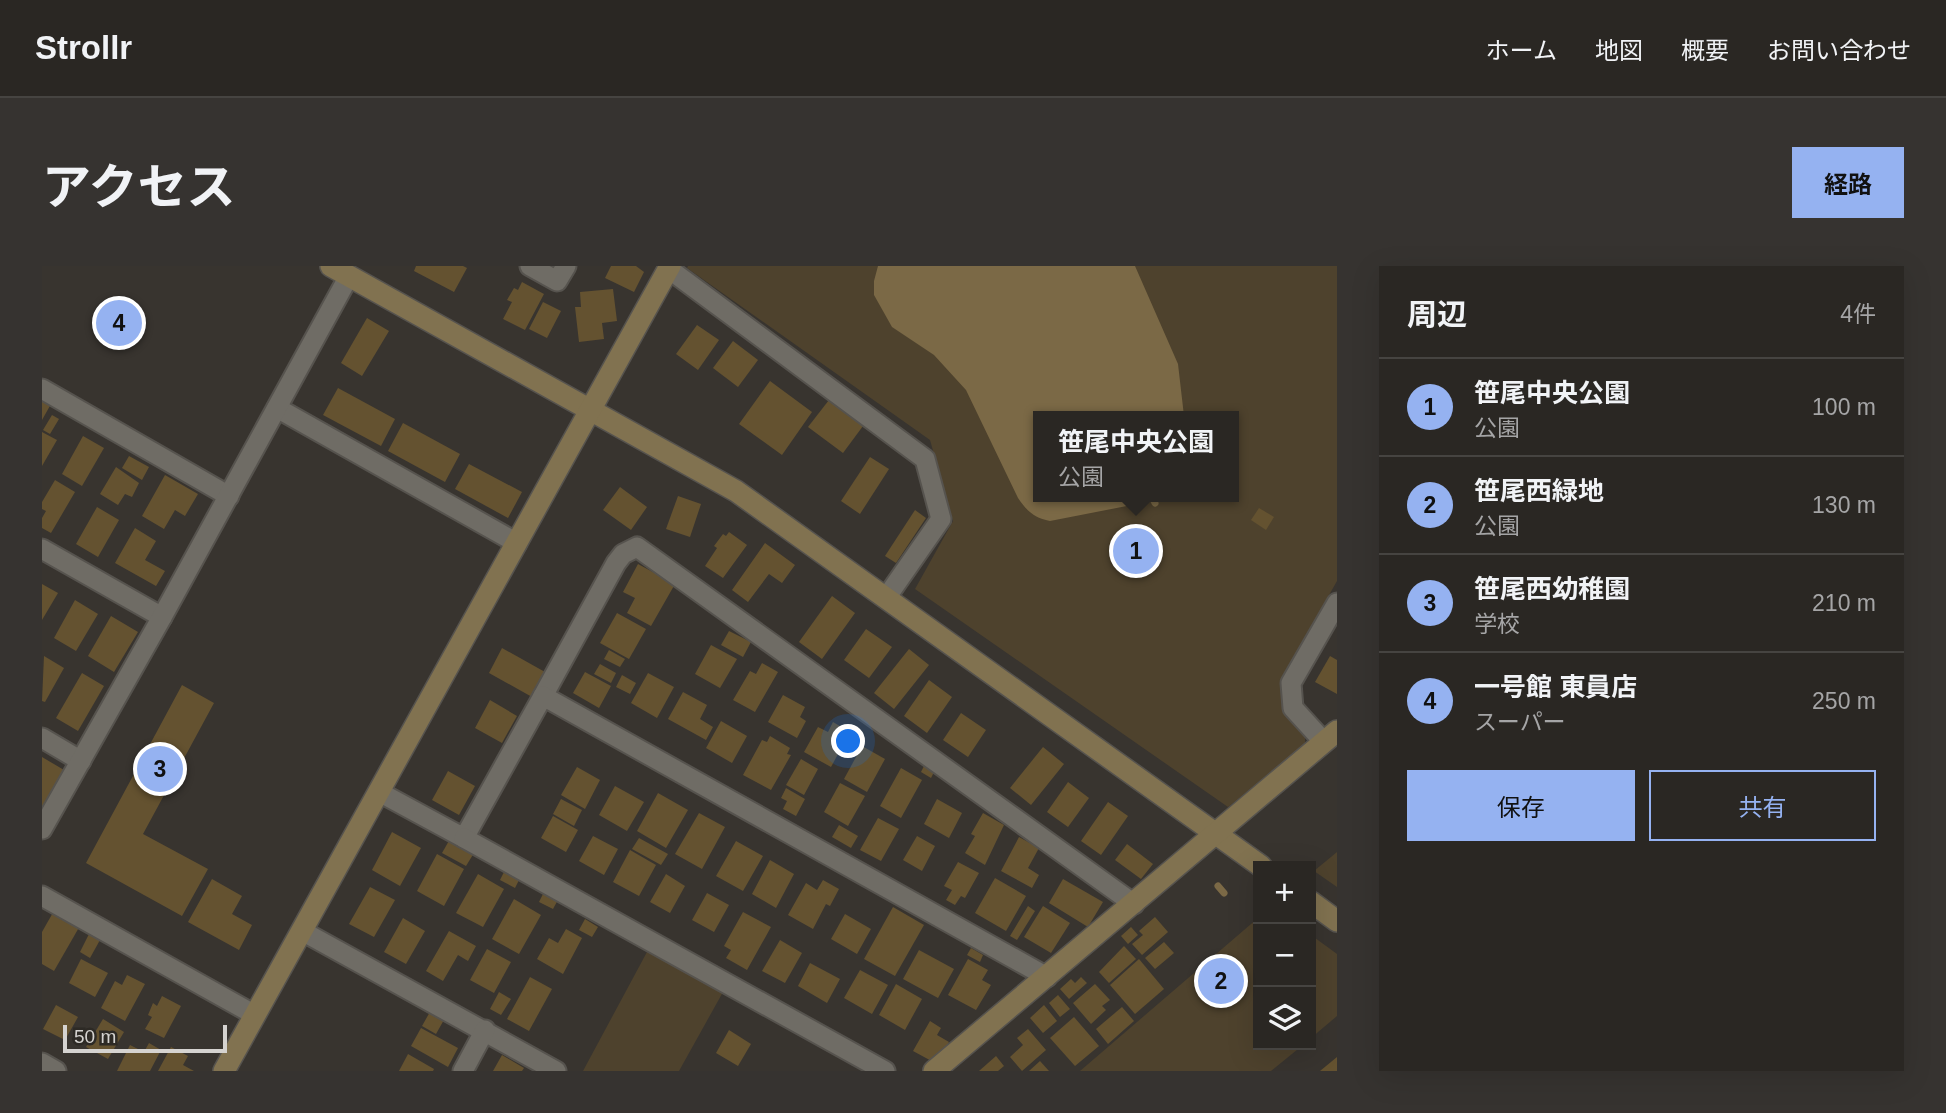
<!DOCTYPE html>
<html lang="ja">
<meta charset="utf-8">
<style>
body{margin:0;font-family:Helvetica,"Noto Sans JP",sans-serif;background:#363330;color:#f1f3f6}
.controls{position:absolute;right:21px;bottom:21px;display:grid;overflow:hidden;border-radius:0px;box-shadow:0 7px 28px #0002}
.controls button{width:63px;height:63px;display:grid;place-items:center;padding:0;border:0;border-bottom:2px solid #464441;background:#2a2723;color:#f1f3f6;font:35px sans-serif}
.scale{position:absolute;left:21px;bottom:18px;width:164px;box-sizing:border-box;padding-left:7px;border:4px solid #d5d3d0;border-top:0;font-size:19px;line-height:24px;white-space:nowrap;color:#d5d3d0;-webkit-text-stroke:5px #2d2a25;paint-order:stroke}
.you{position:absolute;left:807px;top:476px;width:24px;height:24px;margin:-18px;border:5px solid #fff;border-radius:50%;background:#1a73e8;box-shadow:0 0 0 10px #1a73e833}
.badge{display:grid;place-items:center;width:46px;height:46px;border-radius:50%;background:#95b2f1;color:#111;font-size:23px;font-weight:700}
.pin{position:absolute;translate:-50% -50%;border:4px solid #fff;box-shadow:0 2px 7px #0006}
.popup{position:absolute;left:991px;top:145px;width:206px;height:91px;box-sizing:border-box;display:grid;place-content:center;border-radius:0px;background:#2a2723;filter:drop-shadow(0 2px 5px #0005);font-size:23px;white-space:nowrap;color:#a5a5a6}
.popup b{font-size:26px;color:#f1f3f6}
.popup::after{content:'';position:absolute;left:50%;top:100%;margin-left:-14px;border:14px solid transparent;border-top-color:#2a2723}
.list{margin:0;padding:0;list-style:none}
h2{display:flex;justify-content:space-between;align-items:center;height:91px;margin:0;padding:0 28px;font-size:30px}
h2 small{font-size:23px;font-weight:400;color:#a5a5a6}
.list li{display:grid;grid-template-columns:46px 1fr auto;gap:21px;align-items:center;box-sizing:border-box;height:98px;padding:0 28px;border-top:2px solid #464441}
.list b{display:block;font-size:26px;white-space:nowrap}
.list p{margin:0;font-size:23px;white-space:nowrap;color:#a5a5a6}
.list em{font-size:23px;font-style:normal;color:#a5a5a6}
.actions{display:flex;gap:14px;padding:21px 28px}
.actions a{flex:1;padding:16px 0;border:2px solid #95b2f1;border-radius:0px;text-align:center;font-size:24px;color:#95b2f1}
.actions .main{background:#95b2f1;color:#111}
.icon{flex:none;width:38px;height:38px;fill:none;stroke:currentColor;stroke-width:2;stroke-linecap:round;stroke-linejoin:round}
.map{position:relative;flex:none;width:1295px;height:805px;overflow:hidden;border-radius:0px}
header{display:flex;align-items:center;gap:42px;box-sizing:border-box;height:98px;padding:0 35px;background:#2a2723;border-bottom:2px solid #464441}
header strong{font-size:33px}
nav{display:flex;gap:38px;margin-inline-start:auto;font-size:24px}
.intro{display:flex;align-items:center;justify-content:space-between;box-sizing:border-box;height:168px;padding:0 42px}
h1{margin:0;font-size:49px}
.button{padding:18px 32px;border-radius:0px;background:#95b2f1;color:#111;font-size:24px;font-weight:700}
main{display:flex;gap:42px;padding:0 42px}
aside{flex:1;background:#2a2723;border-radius:0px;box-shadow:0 7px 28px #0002}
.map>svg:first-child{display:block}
</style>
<header>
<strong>Strollr</strong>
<nav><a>ホーム</a><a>地図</a><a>概要</a><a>お問い合わせ</a></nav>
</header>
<div class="intro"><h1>アクセス</h1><a class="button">経路</a></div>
<main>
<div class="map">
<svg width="1295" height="805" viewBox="0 0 1295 805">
<rect width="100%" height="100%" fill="#38342f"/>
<g fill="#4e422d" fill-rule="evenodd">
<path d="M646,0H1295V315L1240,412L1244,447L1263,470V481L1186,541L873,323L911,255L888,174L645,2ZM996,150H1192V231H996Z"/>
<polygon points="1295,586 1295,621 1272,605"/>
<polygon points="1216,652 1216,779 1261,779 1229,805 1038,805"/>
<polygon points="1269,669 1295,688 1295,750 1269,772"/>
<polygon points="605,686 681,726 637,805 541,805"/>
</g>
<path fill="#7b6946" d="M836,0H1093L1136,98L1142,150H996V231H1112L1095,238L1008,255C992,252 985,245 976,232L924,124L892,89L850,61L832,29V15Z"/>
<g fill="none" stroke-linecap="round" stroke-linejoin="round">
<g stroke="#7b6946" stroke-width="7">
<polyline points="1110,231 1113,237"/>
<polyline points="1176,620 1182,627"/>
</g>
</g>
<g fill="#645230">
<polygon points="374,0 421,0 425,2 412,26 372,5"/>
<polygon points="569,0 594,0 602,6 592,26 563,12"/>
<polygon points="480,16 502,28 483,64 461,53 470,36 465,34 472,22 476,24"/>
<polygon points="571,23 575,55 560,57 562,73 537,76 533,41 539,41 538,26"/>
<polygon points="501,36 519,45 505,72 487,63"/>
<polygon points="325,52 347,65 320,110 299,97"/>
<polygon points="655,59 677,74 656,104 634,88"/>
<polygon points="691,75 716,94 696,121 671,102"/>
<polygon points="728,115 770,146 740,189 697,158"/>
<polygon points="296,122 353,153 339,180 281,149"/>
<polygon points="0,133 9,138 0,154"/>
<polygon points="787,134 821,160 801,187 766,161"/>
<polygon points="10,149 17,153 8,168 1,164"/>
<polygon points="361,157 418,188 403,216 346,185"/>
<polygon points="0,166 15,174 0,200"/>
<polygon points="41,170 62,182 40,220 20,208"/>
<polygon points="87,190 107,201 100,214 80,202"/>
<polygon points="828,191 847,203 818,248 799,235"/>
<polygon points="427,198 480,226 466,252 413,223"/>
<polygon points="74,201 97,217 90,231 83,228 76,239 58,228"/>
<polygon points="123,209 156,228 143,250 133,244 122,263 100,250"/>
<polygon points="13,214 33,226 9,267 0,262 0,252 4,245 0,243 0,236"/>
<polygon points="578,221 605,241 589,264 561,244"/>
<polygon points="636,230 659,238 648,271 624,263"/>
<polygon points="55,241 77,254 56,291 34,278"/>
<polygon points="1217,242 1232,251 1224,264 1209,254"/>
<polygon points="873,244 884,252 854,297 843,290"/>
<polygon points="93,262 114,275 103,294 123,305 114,320 73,297"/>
<polygon points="687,266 705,279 681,312 663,300 675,282 672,280 681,268 684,270"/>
<polygon points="723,277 753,299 740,317 727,308 706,336 690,324"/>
<polygon points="596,298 633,318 609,360 585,347 593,332 581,326"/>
<polygon points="0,318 16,327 0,354"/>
<polygon points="790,330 813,347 780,393 757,376"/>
<polygon points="33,334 56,348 34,385 12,372"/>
<polygon points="575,347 604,363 587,393 558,377"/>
<polygon points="69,350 96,366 72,406 46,390"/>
<polygon points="824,363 850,381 827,412 802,394"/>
<polygon points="687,365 709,376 701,391 679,379"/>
<polygon points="669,379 695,393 678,422 653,408"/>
<polygon points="460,382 503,406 490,431 447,407"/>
<polygon points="867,383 887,399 852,443 832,427"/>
<polygon points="567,384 583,393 578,401 562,393"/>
<polygon points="2,390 22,402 3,436 0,435"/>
<polygon points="1288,390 1295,394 1295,428 1273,416"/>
<polygon points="720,397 736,406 713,446 691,434 708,405 714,408"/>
<polygon points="558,398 574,407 569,417 552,408"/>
<polygon points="543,406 569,420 557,442 531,427"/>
<polygon points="40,407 62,420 36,465 14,452"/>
<polygon points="606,407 632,421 615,452 589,437"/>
<polygon points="580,409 594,417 588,428 574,421"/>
<polygon points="887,414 910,431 885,467 862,450"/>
<polygon points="140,419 172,437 101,568 166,603 140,650 44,597"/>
<polygon points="641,426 665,439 658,453 671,461 664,474 626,453"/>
<polygon points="741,429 763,441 758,451 764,455 755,472 726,456"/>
<polygon points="448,434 475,450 460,477 433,462"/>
<polygon points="919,447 944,464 926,491 901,474"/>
<polygon points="679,455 705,470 690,497 664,482"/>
<polygon points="791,456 808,466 789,501 762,486 776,461 786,466"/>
<polygon points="728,470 748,482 745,488 749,489 729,524 701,509 720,474 725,476"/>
<polygon points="820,480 843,493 825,526 802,513"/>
<polygon points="1001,481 1022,498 989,539 968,522"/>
<polygon points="0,491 22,504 0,541"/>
<polygon points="759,493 776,503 762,529 744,519"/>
<polygon points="884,496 894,502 889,512 879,506"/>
<polygon points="535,501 558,514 543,543 519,529"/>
<polygon points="859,502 880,514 859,552 838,540"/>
<polygon points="406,505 433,520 417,549 390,534"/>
<polygon points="1026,516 1047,532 1026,561 1005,546"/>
<polygon points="798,517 823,530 806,560 782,546"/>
<polygon points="573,520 602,536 585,565 557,549"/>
<polygon points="744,522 763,533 754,550 741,543 745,535 739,532"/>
<polygon points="616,527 646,544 624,582 595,565"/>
<polygon points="519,533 540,544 532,560 511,548"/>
<polygon points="895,533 920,547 907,572 882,558"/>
<polygon points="1066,536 1086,550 1059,589 1039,575"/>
<polygon points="657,547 683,561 660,603 633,588"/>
<polygon points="941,547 962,559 943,599 923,587 933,570 929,568"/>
<polygon points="511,550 536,564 524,586 499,572"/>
<polygon points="836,552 857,563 839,595 818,584"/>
<polygon points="797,559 816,570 809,582 790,571"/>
<polygon points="350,566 379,582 358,620 330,604"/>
<polygon points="551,570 576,583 562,609 537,595"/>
<polygon points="875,570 893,580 880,605 861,594"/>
<polygon points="977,571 997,582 986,602 997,609 990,622 959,605"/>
<polygon points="597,572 626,588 619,599 590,583"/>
<polygon points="408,573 432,587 424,600 400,587"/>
<polygon points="694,575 721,590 701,625 674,610"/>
<polygon points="1085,578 1111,598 1099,613 1073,594"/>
<polygon points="588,584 614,599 597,630 571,616"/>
<polygon points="395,588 422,603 402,640 375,625"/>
<polygon points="728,594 752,608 734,642 710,628"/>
<polygon points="916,596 937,607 923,632 919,630 913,639 904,634 910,624 902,620"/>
<polygon points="462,606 477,614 473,622 458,614"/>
<polygon points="436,608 462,623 441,661 414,647"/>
<polygon points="624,608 643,620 628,647 608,636"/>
<polygon points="953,612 984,630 964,665 933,647"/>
<polygon points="170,613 200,630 190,648 210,659 197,684 146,656"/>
<polygon points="1021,613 1061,636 1046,661 1007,637"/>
<polygon points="781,614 797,623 788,640 784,638 771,663 746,649 764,617 775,624"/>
<polygon points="328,621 353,634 332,671 307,658"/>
<polygon points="503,624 517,632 511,643 497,636"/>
<polygon points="665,627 687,639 672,666 650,654"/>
<polygon points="472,633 499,649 477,688 450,673"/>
<polygon points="986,640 993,645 975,674 968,670"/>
<polygon points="1001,640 1028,657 1009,687 982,671"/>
<polygon points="851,641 882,659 853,710 822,693"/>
<polygon points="13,643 39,658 12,705 0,698 0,666"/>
<polygon points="701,646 729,661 705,704 684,692 689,684 682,680"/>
<polygon points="803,648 829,663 815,688 789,673"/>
<polygon points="1113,651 1126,666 1100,689 1090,678 1101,669 1097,665"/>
<polygon points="361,652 383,665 364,698 342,686"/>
<polygon points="543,653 556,661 550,671 537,664"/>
<polygon points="1089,661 1096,669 1086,678 1079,670"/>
<polygon points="524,663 540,672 521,708 495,693 507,672 516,677"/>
<polygon points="407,665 434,680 426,695 416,689 401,715 384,705"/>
<polygon points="47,668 58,674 48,692 38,686"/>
<polygon points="738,674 760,687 743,717 720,705"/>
<polygon points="1122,676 1132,687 1113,703 1103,692"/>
<polygon points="1082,680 1094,693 1067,717 1057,706"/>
<polygon points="929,682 941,689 938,696 925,689"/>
<polygon points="445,683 469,696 452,727 428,714"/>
<polygon points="877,684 912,703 896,732 861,713"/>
<polygon points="39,693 66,707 53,731 27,717"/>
<polygon points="926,693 946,704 940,714 949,719 934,744 906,729"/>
<polygon points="1097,693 1122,723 1093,748 1068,719"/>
<polygon points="768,697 798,713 785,737 756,720"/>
<polygon points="818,704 846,719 830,748 802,732"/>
<polygon points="85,709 103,718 83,755 59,742 73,715 80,719"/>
<polygon points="488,711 510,723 487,765 465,753"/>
<polygon points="1039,711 1045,717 1027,733 1018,723 1029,713 1033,717"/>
<polygon points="854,718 880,733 863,764 837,749"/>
<polygon points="1053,718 1068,734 1060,740 1064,744 1049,758 1031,737"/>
<polygon points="457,726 469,733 459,749 448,743"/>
<polygon points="1016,729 1028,743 1018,751 1007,737"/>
<polygon points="120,730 139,740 122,772 103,763 110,751 106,749 111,737 115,740"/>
<polygon points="14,739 36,751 23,774 1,763"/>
<polygon points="1002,739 1015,755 1001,767 988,752"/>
<polygon points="1080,741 1092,755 1066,778 1054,763"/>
<polygon points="389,744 403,752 394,768 380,760"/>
<polygon points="1032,751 1057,780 1033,800 1008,772"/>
<polygon points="61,753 82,766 66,793 44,781"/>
<polygon points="888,755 899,762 895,769 907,776 895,798 871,785"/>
<polygon points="379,762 416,782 406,801 369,780"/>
<polygon points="986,763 1004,784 980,805 968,791 981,779 975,772"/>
<polygon points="687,764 709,778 696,800 674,787"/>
<polygon points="107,777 119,784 108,805 75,805 88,779 102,786"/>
<polygon points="129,781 146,790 141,799 152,805 116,805"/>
<polygon points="366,788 392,803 391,805 357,805"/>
<polygon points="460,789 482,802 480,805 451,805"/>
<polygon points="954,790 962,800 956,805 937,805"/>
<polygon points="1295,791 1295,805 1278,805"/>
<polygon points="998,795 1007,805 987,805"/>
</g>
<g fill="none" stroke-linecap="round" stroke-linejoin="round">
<g stroke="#56534e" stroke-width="23">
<g id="street">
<polyline points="488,0 515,15 524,0"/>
<polyline points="627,3 883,193 899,253 844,332"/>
<polyline points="0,123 187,230"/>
<polyline points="235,142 475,277"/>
<polyline points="0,283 120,351"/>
<polyline points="501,430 574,297 581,288 595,281 1092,638"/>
<polyline points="0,472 39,495"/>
<polyline points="1282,476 1251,442 1249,417 1295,337"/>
<polyline points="337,526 422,572 501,430 1005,711"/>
<polyline points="0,563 120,351 307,10"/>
<polyline points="422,572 843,805"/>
<polyline points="0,630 213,749"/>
<polyline points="260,665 514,805"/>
<polyline points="0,797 14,805"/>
<polyline points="421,805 443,764"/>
</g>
</g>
<g stroke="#56534e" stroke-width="24">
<g id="secondary">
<polyline points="289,0 694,225 1219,600"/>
<polyline points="1269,636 1295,655"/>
<polyline points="182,805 628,0"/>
<polyline points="892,805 1295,465"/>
</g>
</g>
<use href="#street" stroke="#6f6c65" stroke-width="19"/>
<use href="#secondary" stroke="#817250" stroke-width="21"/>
</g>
</svg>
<div class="controls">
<button>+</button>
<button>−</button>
<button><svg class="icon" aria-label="layers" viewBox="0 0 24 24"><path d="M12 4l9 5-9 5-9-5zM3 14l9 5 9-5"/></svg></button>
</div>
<div class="scale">50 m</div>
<div class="you"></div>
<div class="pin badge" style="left:1094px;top:285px">1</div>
<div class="popup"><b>笹尾中央公園</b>公園</div>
<div class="pin badge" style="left:1179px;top:715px">2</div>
<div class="pin badge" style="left:118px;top:503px">3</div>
<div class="pin badge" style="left:77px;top:57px">4</div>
</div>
<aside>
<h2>周辺<small>4件</small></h2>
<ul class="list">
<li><span class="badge">1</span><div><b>笹尾中央公園</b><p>公園</p></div><em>100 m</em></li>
<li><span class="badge">2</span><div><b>笹尾西緑地</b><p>公園</p></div><em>130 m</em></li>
<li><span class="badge">3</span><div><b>笹尾西幼稚園</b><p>学校</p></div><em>210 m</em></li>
<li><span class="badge">4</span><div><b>一号館 東員店</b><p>スーパー</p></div><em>250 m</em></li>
</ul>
<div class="actions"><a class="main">保存</a><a>共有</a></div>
</aside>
</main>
